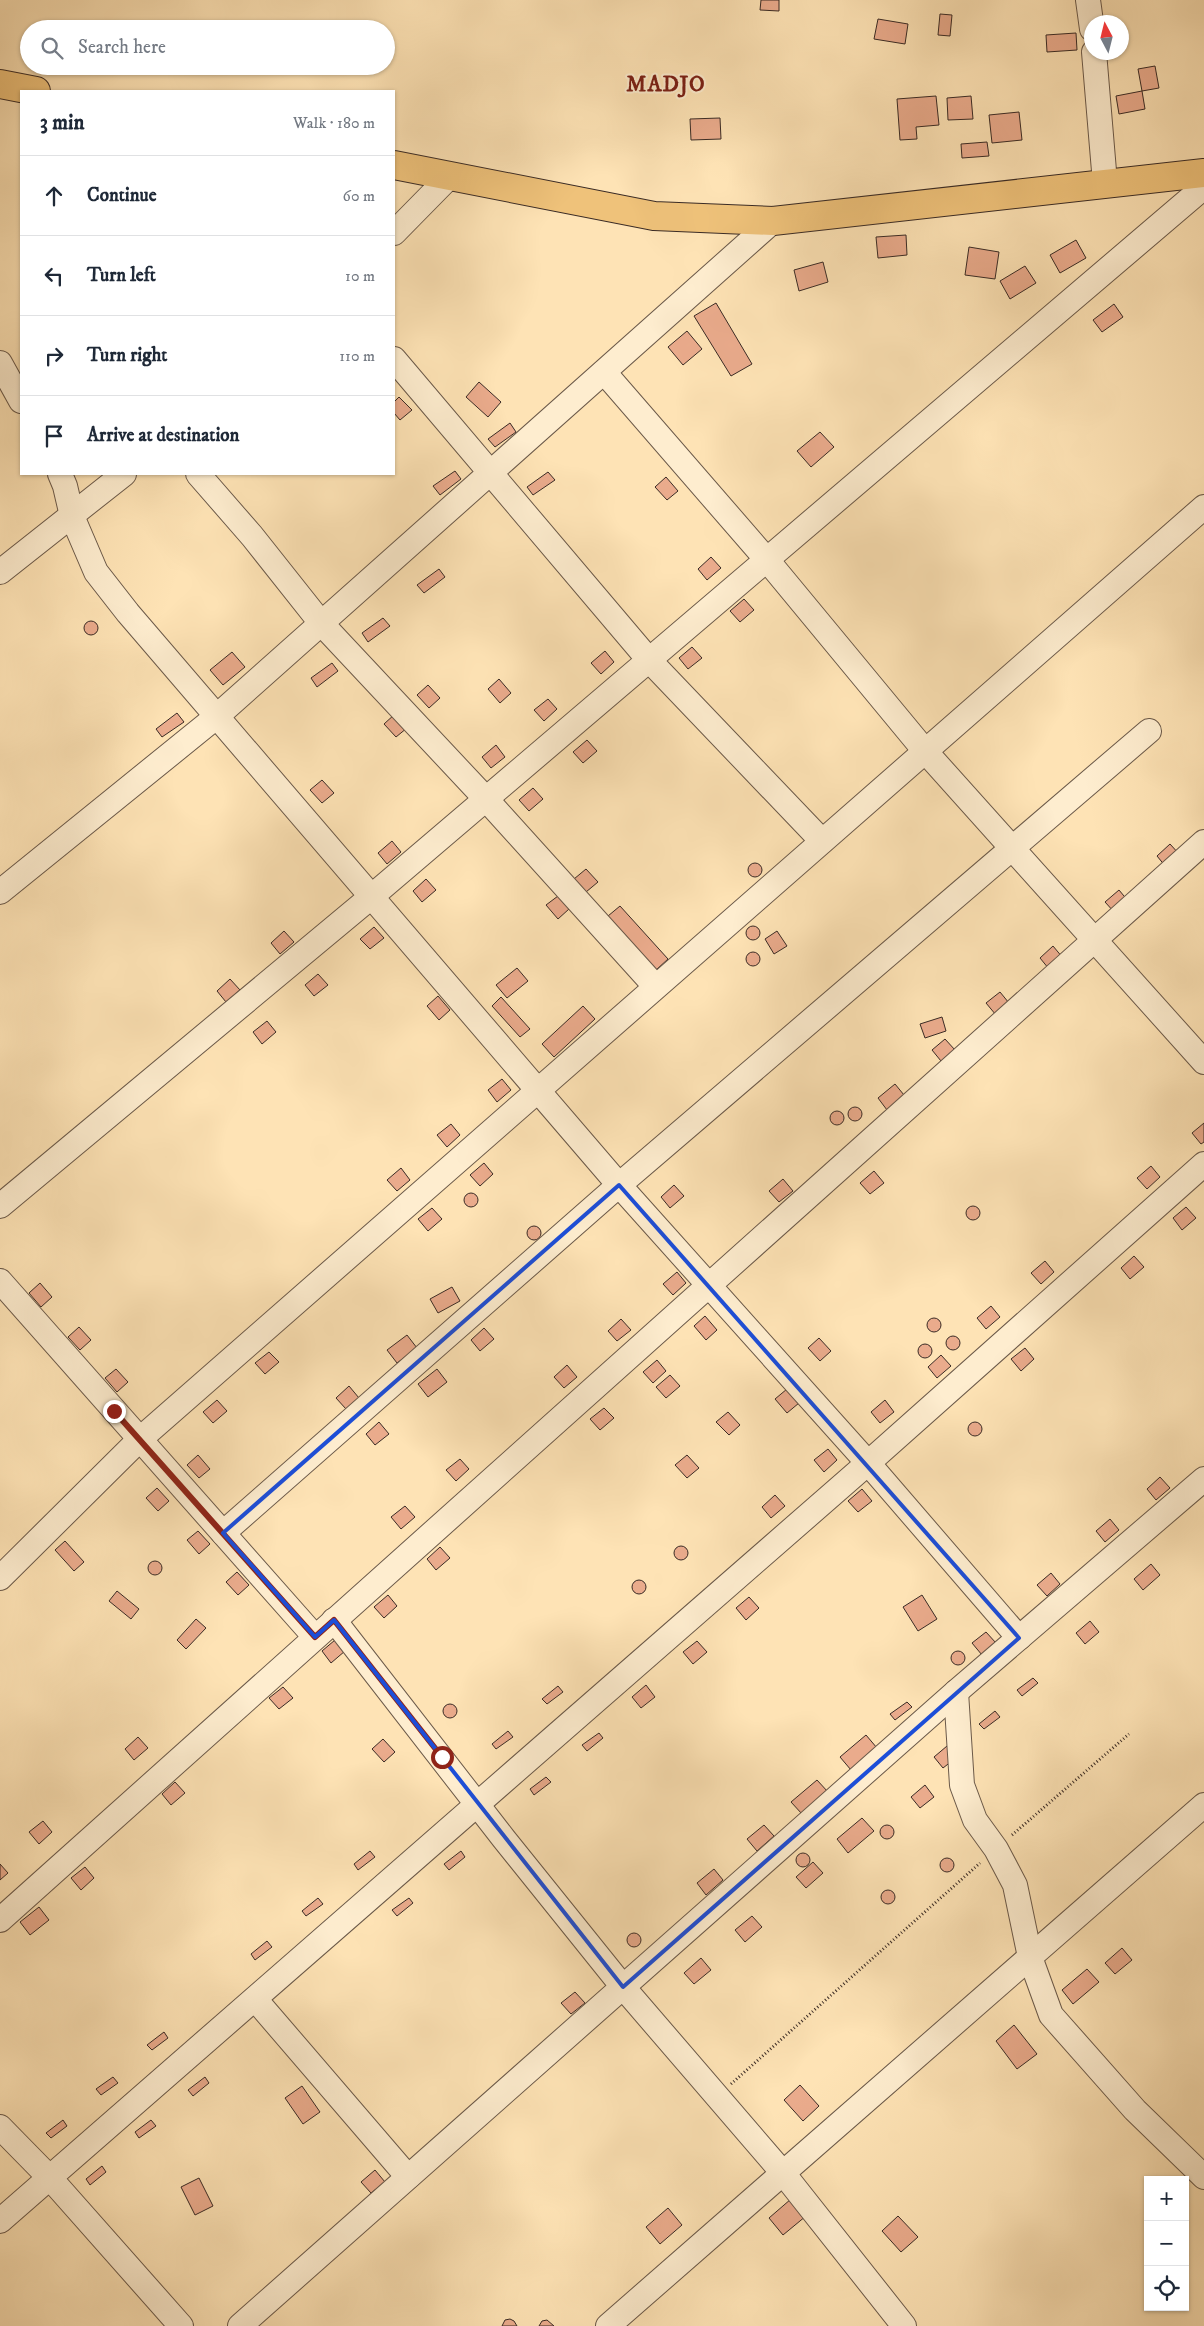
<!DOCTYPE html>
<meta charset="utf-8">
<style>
body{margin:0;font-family:"IM FELL DW Pica",serif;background:#f2f2f3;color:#1f2937}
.controls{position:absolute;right:15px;bottom:15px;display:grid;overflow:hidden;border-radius:0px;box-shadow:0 1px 4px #0004}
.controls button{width:45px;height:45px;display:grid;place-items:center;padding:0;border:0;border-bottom:1px solid #e0e1e3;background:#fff;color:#1f2937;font:25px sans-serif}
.compass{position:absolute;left:1084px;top:15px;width:45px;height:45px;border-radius:50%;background:#fff;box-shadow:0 1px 4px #0004;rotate:353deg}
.stop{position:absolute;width:15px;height:15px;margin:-11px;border:4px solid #8f2418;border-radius:50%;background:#fff}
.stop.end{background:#8f2418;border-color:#fff;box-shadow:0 1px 5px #0008}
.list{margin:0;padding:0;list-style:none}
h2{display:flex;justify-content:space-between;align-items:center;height:65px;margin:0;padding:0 20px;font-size:21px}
h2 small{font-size:16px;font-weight:400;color:#747a83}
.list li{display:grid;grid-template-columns:32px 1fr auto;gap:15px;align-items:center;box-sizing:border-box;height:80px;padding:0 20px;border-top:1px solid #e0e1e3}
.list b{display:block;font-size:19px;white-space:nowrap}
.list em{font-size:16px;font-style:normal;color:#747a83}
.icon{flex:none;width:28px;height:28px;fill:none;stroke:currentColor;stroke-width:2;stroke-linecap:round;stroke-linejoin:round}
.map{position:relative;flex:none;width:1204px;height:2326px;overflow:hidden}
.search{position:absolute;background:#fff;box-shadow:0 1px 4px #0004;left:20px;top:20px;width:375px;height:55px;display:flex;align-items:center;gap:12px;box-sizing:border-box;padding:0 18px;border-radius:28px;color:#747a83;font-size:19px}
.panel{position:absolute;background:#fff;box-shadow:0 1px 4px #0004;left:20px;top:90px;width:375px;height:385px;border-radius:0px}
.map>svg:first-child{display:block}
</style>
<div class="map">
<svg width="1204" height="2326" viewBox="0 0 1204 2326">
<rect width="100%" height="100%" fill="#fee3b5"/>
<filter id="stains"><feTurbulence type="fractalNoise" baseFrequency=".004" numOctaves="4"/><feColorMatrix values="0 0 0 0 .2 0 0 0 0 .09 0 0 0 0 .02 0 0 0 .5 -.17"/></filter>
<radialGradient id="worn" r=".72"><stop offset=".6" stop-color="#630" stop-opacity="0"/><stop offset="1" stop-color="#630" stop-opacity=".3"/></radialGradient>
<g fill="#eaab8c" stroke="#3a2b25">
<polygon points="761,0 779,0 779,11 760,10"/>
<polygon points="940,14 952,15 950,36 938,35"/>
<polygon points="878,19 908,24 905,44 874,39"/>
<polygon points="1076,33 1077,50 1047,52 1046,35"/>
<polygon points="1155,66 1159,88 1142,91 1138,69"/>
<polygon points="1142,91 1145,109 1119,114 1116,96"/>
<polygon points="936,96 939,125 916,127 917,139 900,140 897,99"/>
<polygon points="971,96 973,119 948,120 947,98"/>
<polygon points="1019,112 1022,140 992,143 989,115"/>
<polygon points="720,118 721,139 691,140 690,119"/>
<polygon points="987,142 989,156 962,158 961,144"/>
<polygon points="906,235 907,255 878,258 876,237"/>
<polygon points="1076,240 1086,258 1060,273 1050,255"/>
<polygon points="969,247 999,252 995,279 965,275"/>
<polygon points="823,262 828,282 799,291 794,270"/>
<polygon points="1025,266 1036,283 1010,299 1000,281"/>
<polygon points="716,303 752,364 731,376 694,316"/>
<polygon points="1114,304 1123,317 1102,332 1093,320"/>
<polygon points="687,331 702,349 683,365 668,347"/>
<polygon points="479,382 501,402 488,417 466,397"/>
<polygon points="399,397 412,410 400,420 394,413 394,402"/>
<polygon points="510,423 516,432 495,447 488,439"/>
<polygon points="820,432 834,447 811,467 797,451"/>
<polygon points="455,471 461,479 440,495 433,486"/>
<polygon points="548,472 555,480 533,495 527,487"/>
<polygon points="666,477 678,491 667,500 655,487"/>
<polygon points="711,557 721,568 707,580 698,569"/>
<polygon points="439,569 445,577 424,593 417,585"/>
<polygon points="744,599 754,610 740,622 730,611"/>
<polygon points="383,618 390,626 368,642 362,633"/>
<circle cx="91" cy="628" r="7"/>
<polygon points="692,647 702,658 688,669 679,658"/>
<polygon points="605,651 614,662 601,674 591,663"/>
<polygon points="232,652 245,667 223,685 210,670"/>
<polygon points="332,663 338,671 317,687 311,678"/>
<polygon points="499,679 511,693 500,703 488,689"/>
<polygon points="428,685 440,698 429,708 417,695"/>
<polygon points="548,699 557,709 544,721 534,710"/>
<polygon points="177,713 184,722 162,737 156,729"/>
<polygon points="395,714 407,728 396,737 384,724"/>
<polygon points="587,740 597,751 583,763 573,752"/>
<polygon points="496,745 505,757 491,768 482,757"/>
<polygon points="322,780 334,793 322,803 310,790"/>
<polygon points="533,788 543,799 529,811 519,800"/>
<polygon points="392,841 401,852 387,864 378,853"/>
<polygon points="1170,844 1180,855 1166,867 1157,856"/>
<circle cx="755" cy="870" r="7"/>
<polygon points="586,869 598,882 586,892 574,879"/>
<polygon points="426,879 436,890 422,902 413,891"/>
<polygon points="1119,890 1129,902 1115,913 1105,902"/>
<polygon points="558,896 569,909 558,919 546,905"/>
<polygon points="620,906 668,959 656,970 608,916"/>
<circle cx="753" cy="933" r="7"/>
<polygon points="374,927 384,938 370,949 360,939"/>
<polygon points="284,931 294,942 280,954 271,943"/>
<polygon points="777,931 787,946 774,954 765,939"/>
<polygon points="1053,946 1063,958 1049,969 1040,958"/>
<circle cx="753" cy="959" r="7"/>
<polygon points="517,968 528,981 507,998 496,985"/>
<polygon points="318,974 328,985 314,996 305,985"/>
<polygon points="230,979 240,990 226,1002 217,991"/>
<polygon points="1000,992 1009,1003 996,1015 986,1003"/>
<polygon points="438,996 450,1010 439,1020 427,1006"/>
<polygon points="501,997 530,1029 520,1037 492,1006"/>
<polygon points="583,1006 595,1019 554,1057 542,1044"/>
<polygon points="942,1017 946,1031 925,1038 920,1024"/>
<polygon points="267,1021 276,1032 262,1044 253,1032"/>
<polygon points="945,1039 955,1050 941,1061 932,1050"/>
<polygon points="502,1079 511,1090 497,1102 488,1090"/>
<polygon points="895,1084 904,1095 887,1110 878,1098"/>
<circle cx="855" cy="1114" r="7"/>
<circle cx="837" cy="1118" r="7"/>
<polygon points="1204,1123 1204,1142 1201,1144 1192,1133"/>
<polygon points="451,1124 460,1135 447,1147 437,1135"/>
<polygon points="484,1163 493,1174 480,1186 470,1175"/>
<polygon points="1151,1166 1160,1177 1147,1189 1137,1178"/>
<polygon points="401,1168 410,1180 397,1191 387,1180"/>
<polygon points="874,1171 884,1183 870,1194 860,1183"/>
<polygon points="783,1179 793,1191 779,1202 769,1191"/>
<polygon points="674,1185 684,1196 670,1208 661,1197"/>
<circle cx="471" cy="1200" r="7"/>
<circle cx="973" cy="1213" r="7"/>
<polygon points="1186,1207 1196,1218 1182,1230 1173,1218"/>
<polygon points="432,1208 442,1219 428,1231 418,1219"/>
<circle cx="534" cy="1233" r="7"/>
<polygon points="1134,1256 1144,1267 1130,1279 1121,1268"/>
<polygon points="1045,1261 1054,1272 1041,1284 1031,1273"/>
<polygon points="677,1272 686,1283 673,1295 663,1284"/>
<polygon points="40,1283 52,1297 41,1307 29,1293"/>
<polygon points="452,1287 460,1301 438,1313 430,1299"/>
<polygon points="991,1306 1000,1317 986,1329 977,1318"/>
<polygon points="705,1316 717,1330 706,1340 694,1326"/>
<circle cx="934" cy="1325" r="7"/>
<polygon points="621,1319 631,1330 617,1341 608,1331"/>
<polygon points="79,1327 91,1340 80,1350 68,1337"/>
<polygon points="484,1328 494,1339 480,1351 471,1340"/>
<polygon points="407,1335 417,1348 397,1363 387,1350"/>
<circle cx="953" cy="1343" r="7"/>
<polygon points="819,1338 831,1351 820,1361 808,1348"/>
<circle cx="925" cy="1351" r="7"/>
<polygon points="1025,1348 1034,1359 1021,1371 1011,1359"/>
<polygon points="269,1352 279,1362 265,1374 255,1363"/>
<polygon points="941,1355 951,1366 937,1378 928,1367"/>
<polygon points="657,1360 666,1371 653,1383 643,1372"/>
<polygon points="567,1365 577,1377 564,1388 554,1377"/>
<polygon points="116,1369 128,1382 117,1392 105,1378"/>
<polygon points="437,1369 447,1382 428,1397 418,1384"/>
<polygon points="670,1375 680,1386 666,1398 656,1387"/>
<polygon points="349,1386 359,1398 346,1409 336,1398"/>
<polygon points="787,1389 799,1403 787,1413 775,1399"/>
<polygon points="217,1400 227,1411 213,1423 203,1412"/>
<polygon points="885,1400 894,1412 880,1423 871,1412"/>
<polygon points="604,1408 614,1418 600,1430 590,1419"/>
<polygon points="728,1412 740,1425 729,1435 716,1422"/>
<circle cx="975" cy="1429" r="7"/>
<polygon points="379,1422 389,1434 375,1445 366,1434"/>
<polygon points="828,1449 837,1460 824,1472 814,1460"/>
<polygon points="198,1455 210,1469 199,1478 187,1465"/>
<polygon points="687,1455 699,1468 687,1478 675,1465"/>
<polygon points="460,1459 469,1469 456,1481 446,1470"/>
<polygon points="1160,1477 1170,1488 1156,1500 1147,1489"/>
<polygon points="157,1488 169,1501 158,1511 146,1498"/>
<polygon points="862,1489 872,1501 858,1512 848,1501"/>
<polygon points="775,1495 785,1506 771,1518 762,1507"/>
<polygon points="405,1506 415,1517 401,1529 391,1517"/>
<polygon points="1110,1519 1119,1530 1105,1542 1096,1531"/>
<polygon points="198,1531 210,1544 199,1554 187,1540"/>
<polygon points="65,1541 84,1562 74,1571 55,1550"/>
<circle cx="681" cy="1553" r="7"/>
<polygon points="440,1547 450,1558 436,1570 427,1559"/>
<circle cx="155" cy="1568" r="7"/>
<polygon points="1151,1564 1160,1575 1143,1590 1134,1579"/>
<polygon points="237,1572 249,1585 238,1595 226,1582"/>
<polygon points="1051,1573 1060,1584 1047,1596 1037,1585"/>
<circle cx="639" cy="1587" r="7"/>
<polygon points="117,1591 139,1609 131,1619 109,1601"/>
<polygon points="388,1595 397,1606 384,1618 374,1607"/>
<polygon points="922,1595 937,1619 918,1631 903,1607"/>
<polygon points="749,1597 759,1608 746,1620 736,1608"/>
<polygon points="196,1619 206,1628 186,1649 177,1640"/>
<polygon points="1090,1621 1099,1632 1085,1644 1076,1633"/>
<polygon points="986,1632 996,1643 982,1655 972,1643"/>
<polygon points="335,1640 345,1651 331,1663 322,1651"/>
<polygon points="697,1641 707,1652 693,1664 683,1652"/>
<circle cx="958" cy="1658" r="7"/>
<polygon points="1033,1678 1038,1683 1022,1696 1017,1690"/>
<polygon points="646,1685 655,1697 641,1708 632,1697"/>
<polygon points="558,1686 563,1692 547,1704 542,1699"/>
<polygon points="283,1687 293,1698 279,1709 269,1698"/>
<polygon points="907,1702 912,1707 895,1720 890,1714"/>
<circle cx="450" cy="1711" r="7"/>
<polygon points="995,1711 1000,1717 984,1729 979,1724"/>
<polygon points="508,1731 513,1737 496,1749 492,1744"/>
<polygon points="599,1733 603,1738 587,1751 582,1745"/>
<polygon points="866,1735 877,1748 851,1770 840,1757"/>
<polygon points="138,1737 148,1748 134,1760 125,1749"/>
<polygon points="383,1739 395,1752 384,1762 372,1749"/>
<polygon points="947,1746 957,1757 943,1768 934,1757"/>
<polygon points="546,1777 551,1782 534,1795 530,1789"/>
<polygon points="817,1780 828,1792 802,1814 791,1802"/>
<polygon points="175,1782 185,1793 171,1805 162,1794"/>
<polygon points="925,1785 934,1797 920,1808 911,1797"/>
<polygon points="862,1818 874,1831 848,1853 837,1839"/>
<polygon points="43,1821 52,1832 39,1844 29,1832"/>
<circle cx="887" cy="1832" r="7"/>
<polygon points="764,1825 774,1836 757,1851 747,1839"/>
<polygon points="370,1851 375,1857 358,1870 354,1864"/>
<polygon points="461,1851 465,1857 449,1870 444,1864"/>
<circle cx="803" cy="1860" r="7"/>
<circle cx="947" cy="1865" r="7"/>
<polygon points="813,1862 823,1873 806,1888 796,1877"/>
<polygon points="0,1864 8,1873 0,1880"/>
<polygon points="85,1867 94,1878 81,1890 71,1878"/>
<polygon points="714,1869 723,1880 706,1895 697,1883"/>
<circle cx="888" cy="1897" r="7"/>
<polygon points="318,1898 323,1904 306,1916 302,1911"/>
<polygon points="409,1898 413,1903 397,1916 392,1910"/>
<polygon points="39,1907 49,1920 30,1935 20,1922"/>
<polygon points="752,1916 762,1927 745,1942 735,1930"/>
<circle cx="634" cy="1940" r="7"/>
<polygon points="267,1941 272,1947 255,1960 251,1954"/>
<polygon points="1122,1948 1132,1960 1115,1974 1105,1963"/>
<polygon points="701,1958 711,1970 694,1984 684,1973"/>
<polygon points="1087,1969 1099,1982 1073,2004 1062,1990"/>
<polygon points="575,1992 585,2003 571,2014 561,2003"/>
<polygon points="1014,2025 1037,2054 1017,2069 996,2041"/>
<polygon points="164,2032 168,2038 152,2050 147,2045"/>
<polygon points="113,2077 118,2083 101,2095 96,2089"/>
<polygon points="205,2077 209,2083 193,2096 188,2090"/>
<polygon points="800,2085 819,2106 803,2121 784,2100"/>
<polygon points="302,2086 320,2112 303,2124 285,2098"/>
<polygon points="63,2120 67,2126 51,2138 46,2133"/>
<polygon points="151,2120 156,2126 139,2138 135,2132"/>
<polygon points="102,2166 106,2172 90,2185 86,2179"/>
<polygon points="375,2170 385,2182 371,2193 361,2182"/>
<polygon points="199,2178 213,2206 195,2215 181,2187"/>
<polygon points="791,2199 806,2216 783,2235 769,2218"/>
<polygon points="668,2208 682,2225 660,2244 646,2227"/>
<polygon points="898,2216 918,2237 901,2252 882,2231"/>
<polygon points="510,2319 514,2321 517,2326 502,2326 505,2320"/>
<polygon points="547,2320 554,2326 539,2326 542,2321"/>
</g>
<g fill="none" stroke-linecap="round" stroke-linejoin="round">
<g stroke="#6b5949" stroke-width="26">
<g id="minor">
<polyline points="1088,0 1092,29"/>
<polyline points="1094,52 1105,183"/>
<polyline points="394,233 450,176"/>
<polyline points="394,359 649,660 822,841"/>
<polyline points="0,363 21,401"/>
<polyline points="604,372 767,560 925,751 1204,1062"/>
<polyline points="60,474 65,486 72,516 96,572 128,613 619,1185 868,1463 1019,1638"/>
<polyline points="198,474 252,536 321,623 486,799 655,986"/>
<polyline points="0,572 124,474"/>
<polyline points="0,892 216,717 773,221"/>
<polyline points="0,1206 371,897 1204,187"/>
<polyline points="0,1281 315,1637"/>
<polyline points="223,1533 619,1185 1149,731"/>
<polyline points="0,1578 139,1440 1204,507"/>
<polyline points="334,1620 504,1839 623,1987 783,2173 904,2326"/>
<polyline points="956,1692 962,1785 975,1820 996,1849 1015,1885 1030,1957 1051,2015 1135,2110 1204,2177"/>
<polyline points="0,1920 1204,842"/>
<polyline points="255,1999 408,2177"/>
<polyline points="0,2127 50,2178 181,2326"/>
<polyline points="0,2221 868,1463 1204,1164"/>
<polyline points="240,2326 956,1692 1204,1479"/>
<polyline points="608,2326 1204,1805"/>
</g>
</g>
<g stroke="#3a2b25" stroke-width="30">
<g id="major">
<polyline points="0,84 36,91"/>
<polyline points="394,165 654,216 773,221 1204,173"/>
</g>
</g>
<g stroke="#3a2b25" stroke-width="3" stroke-dasharray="1 2.5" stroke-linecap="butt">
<polyline points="1012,1835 1129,1734"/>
<polyline points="731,2084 980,1863"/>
</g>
<use href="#minor" stroke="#feedcf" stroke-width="24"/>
<use href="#major" stroke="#efc27a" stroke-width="28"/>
</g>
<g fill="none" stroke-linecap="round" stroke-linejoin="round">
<polyline stroke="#8f2418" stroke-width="6" points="114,1411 315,1637 334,1620 442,1757"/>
</g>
<path fill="none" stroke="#1d4ed8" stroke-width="4" stroke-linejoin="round" d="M619,1185L1019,1638L623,1987L334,1620L315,1637L223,1533Z"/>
<g text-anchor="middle" stroke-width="4" stroke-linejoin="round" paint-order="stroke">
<g font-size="22" font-weight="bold" letter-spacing="1" fill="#7a1f14" stroke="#feedcf">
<text x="666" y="91">MADJO</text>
</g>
</g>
<rect width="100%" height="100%" filter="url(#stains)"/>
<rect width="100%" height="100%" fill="url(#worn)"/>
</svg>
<div class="controls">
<button>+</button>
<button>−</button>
<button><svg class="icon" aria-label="locate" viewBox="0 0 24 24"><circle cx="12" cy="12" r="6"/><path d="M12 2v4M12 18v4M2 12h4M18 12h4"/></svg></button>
</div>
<svg class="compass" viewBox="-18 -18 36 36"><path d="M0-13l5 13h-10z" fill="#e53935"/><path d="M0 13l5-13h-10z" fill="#747a83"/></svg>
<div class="stop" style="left:442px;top:1757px"></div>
<div class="stop end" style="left:114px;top:1411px"></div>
<div class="search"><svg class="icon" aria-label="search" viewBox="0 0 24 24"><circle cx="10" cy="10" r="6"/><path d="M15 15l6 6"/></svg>Search here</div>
<section class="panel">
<h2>3 min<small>Walk · 180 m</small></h2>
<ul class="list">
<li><svg class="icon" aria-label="ahead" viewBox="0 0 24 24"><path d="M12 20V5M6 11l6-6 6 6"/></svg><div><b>Continue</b></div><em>60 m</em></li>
<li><svg class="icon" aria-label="left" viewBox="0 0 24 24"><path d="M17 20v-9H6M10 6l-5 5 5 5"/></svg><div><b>Turn left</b></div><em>10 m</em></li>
<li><svg class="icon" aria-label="right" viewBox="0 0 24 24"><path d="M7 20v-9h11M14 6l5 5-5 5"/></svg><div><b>Turn right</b></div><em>110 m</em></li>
<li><svg class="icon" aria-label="arrive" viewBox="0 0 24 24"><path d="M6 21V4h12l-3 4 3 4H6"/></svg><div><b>Arrive at destination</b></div></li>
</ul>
</section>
</div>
